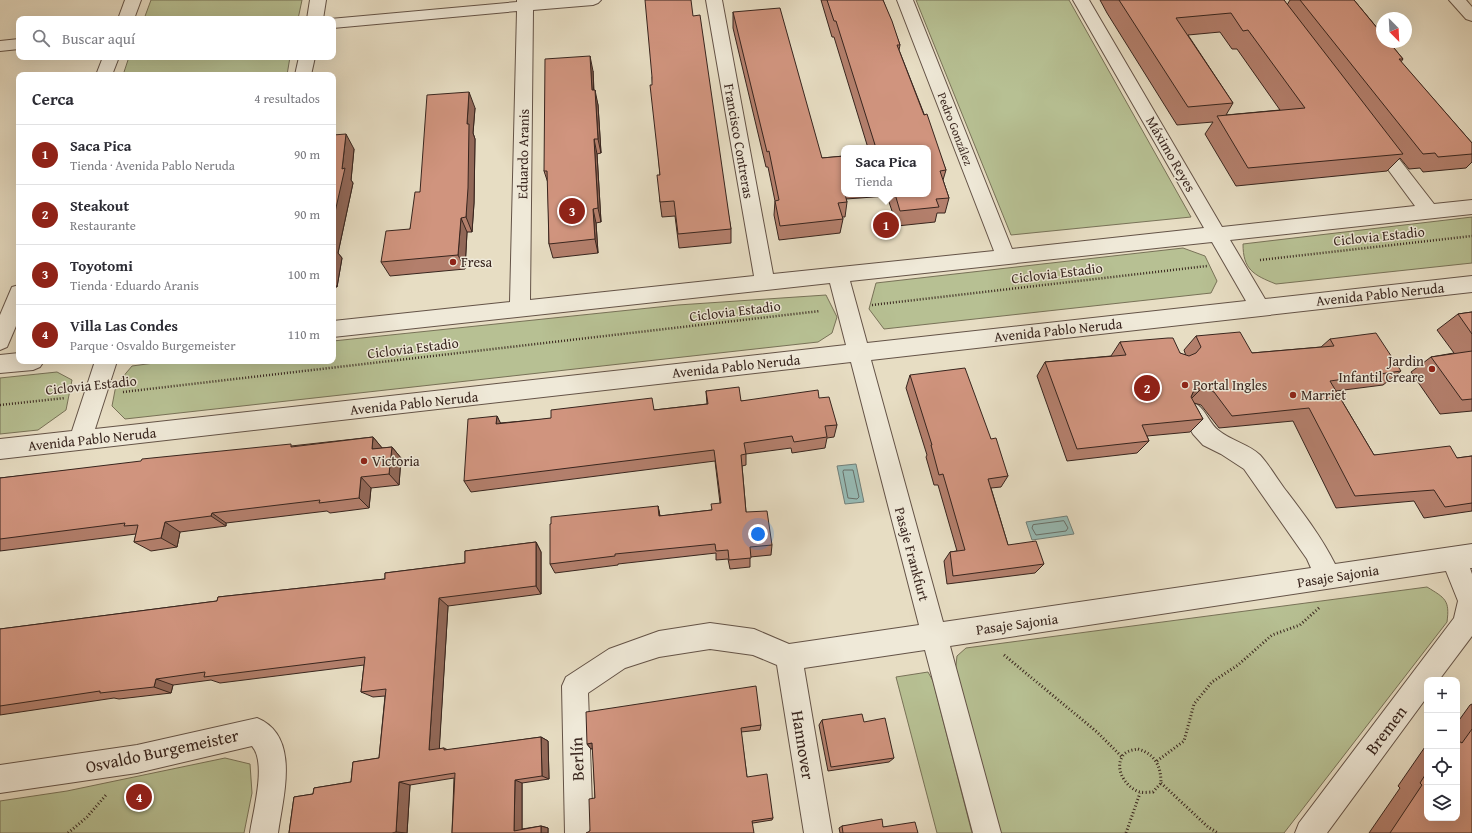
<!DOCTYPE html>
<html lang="es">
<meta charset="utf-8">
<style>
body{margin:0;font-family:"Gentium Book Plus",serif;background:#f7f7f7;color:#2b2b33}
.controls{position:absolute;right:12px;bottom:12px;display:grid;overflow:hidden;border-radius:8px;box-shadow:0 4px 16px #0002}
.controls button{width:36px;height:36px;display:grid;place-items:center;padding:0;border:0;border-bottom:1px solid #e1e1e2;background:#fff;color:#2b2b33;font:20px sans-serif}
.compass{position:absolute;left:1376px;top:12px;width:36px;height:36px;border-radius:50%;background:#fff;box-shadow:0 4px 16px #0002;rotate:156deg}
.you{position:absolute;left:758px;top:534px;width:14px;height:14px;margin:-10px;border:3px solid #fff;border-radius:50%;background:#1a73e8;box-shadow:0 0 0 6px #1a73e833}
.badge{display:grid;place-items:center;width:26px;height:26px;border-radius:50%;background:#8f2418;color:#fff;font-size:13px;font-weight:700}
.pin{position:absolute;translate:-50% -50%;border:2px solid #fff;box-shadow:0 1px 4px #0006}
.popup{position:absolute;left:841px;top:145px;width:90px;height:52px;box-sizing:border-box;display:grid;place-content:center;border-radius:8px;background:#fff;filter:drop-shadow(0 1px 3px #0005);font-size:13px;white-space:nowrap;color:#7c7c81}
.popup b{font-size:15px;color:#2b2b33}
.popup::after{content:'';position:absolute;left:50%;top:100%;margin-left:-8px;border:8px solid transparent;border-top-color:#fff}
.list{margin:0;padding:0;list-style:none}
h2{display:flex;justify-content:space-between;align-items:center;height:52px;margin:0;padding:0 16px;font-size:17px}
h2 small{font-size:13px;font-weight:400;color:#7c7c81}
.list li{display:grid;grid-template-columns:26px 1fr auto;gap:12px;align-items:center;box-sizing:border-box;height:60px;padding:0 16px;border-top:1px solid #e1e1e2}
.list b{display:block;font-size:15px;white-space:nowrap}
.list p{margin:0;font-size:13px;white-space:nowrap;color:#7c7c81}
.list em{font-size:13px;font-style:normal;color:#7c7c81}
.icon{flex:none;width:22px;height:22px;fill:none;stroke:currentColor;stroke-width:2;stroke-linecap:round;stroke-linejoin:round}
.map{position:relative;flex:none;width:1472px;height:833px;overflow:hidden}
.search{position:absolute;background:#fff;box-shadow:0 4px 16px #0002;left:16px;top:16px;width:320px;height:44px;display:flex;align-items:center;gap:10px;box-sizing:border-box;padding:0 14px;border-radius:8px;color:#7c7c81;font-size:15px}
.panel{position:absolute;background:#fff;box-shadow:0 4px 16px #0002;left:16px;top:72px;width:320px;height:292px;border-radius:8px}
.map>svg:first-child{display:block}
</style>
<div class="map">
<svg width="1472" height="833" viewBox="0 0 1472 833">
<rect width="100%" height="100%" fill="#e7ddc3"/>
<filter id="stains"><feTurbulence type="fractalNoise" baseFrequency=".005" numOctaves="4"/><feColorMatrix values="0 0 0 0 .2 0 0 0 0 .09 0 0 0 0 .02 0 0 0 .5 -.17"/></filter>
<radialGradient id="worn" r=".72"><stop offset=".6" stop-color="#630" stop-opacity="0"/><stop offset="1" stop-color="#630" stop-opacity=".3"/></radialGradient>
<g fill="#b7c093" stroke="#787258">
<polygon points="151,0 302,0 298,19 144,19"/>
<polygon points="916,0 1069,0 1191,217 1011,235"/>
<polygon points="129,57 290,57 287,75 123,75"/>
<path d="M1472,217V263L1276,284C1253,275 1243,269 1243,244Z"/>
<polygon points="1183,248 1205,256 1217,281 1211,293 884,329 869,309 876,283"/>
<polygon points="826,295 837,317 832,333 818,342 125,419 112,406 116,385 132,366 169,361 333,361 333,341 678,305"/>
<polygon points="57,372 72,380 66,410 38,430 0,434 0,378"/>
<path d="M1427,587C1445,598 1450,600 1447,622L1284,833H998L955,674L957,656L966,648Z"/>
<polygon points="928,672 933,681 972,833 937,833 896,677"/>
<polygon points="225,758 250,764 252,793 244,833 0,833 0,801 67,791"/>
</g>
<g fill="#97bbb5" stroke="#717f79">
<polygon points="856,464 864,502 845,504 837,466"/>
<polygon points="1067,516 1074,534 1032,540 1026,522"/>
</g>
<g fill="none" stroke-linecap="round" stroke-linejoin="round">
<g stroke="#68706a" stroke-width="1">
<polygon points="844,470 853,470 859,497 857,499 848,498 843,472"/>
<polygon points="1064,521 1068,528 1066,531 1036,535 1032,528 1033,525"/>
</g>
<g stroke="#645347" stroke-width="2">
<g id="minor">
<polygon points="125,0 141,0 134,19 118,19"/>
<polygon points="310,0 326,0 323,19 307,19"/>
<path d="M517,0H601L598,3L593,5L533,10L530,300L754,276L706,0H722L773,274L994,251L897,0H913L1012,249L1204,228L1073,0H1089L1222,227L1415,206L1367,141L1370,137L1376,135L1382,137L1434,204L1472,200V214L1230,240L1265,299L1472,276V292L871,360L943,622L1311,568L1307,559L1244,469L1221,454L1203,445L1193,434L1180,411L1183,404C1203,397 1205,419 1218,430C1231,441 1249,444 1260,455C1269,465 1276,477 1284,488C1303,513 1321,536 1335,564L1472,544V568H1470L1472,574V636L1439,680H1427V697L1327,833H1295L1299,823L1454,618L1458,601L1446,571L950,646L1001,833H973L925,650L804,668L832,833H804L777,665L753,655L710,649L659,657L625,668L588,693L593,833H565L562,686L566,677L609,649L659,631L710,623L754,629L789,644L919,625L851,362L0,459V439L72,431L95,361H117L95,429L846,345L830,283L333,337V321L510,302L517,11L333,28V19H330L517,2ZM1212,242L1246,301L867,343L850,281Z"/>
<polygon points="1449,0 1466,0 1472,7 1472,21 1466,19"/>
<polygon points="19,39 19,49 0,51 0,41"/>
<polygon points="103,57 119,57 112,75 96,75"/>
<polygon points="299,57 315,57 311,75 295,75"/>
<polygon points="19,285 19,319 7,347 0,350 0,315 12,287"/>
<polygon points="19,353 19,361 44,361 40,367 33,370 0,373 0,355"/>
<path d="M257,718C301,736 283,796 278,833H250C253,811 267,763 252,746L137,773L0,793V765L137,745Z"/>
</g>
</g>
<g stroke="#38251e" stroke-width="2.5" stroke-dasharray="1 2" stroke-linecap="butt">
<polyline points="1260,260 1472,236"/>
<polyline points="872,305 1207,266"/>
<polyline points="123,392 820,311"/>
<polyline points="0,405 65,398"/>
</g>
<g stroke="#38251e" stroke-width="3" stroke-dasharray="1 2.5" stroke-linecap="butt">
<polyline points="1004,655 1097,732 1122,757"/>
<path d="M1138,749C1155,754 1161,766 1161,783L1153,792C1149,792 1144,793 1140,792C1128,789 1114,771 1122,757C1125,751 1132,750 1138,749Z"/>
<polyline points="1157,761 1184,741 1194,704 1212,682 1238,665 1272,635 1300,625 1320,607"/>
<polyline points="1161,783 1208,827 1218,833"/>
<polyline points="68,833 87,817 106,795"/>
<polyline points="1126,833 1140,793"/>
</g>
<use href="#minor" fill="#efe9d8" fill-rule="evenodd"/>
</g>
<g fill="#b37f6c" stroke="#38251e" fill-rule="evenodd">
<polygon points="821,0 883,0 900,45 899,50 946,170 943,180 949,198 945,213 937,213 935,222 897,226 887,196 846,199 847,202 845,217 842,217 843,219 840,233 779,240 774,215 775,201 768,167 766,167 733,28 733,12 822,158 844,156 844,194 928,194 928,148 868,148 834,37 832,37"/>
<path d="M1100,0H1284L1287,5L1290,0H1354L1403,59L1401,62L1472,143V162L1466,168L1423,172L1420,168L1409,169L1400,158L1387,171L1236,186L1205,134L1213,122L1177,125L1107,13ZM1220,32L1232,49H1237L1280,110L1226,115L1233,103L1188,35Z"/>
<polygon points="693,16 731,229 731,243 679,248 675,216 662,217 660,202 660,175 652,77"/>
<polygon points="593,71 594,90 598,105 601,153 597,154 601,222 596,223 598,253 553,258 549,244 548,183 544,171"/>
<polygon points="475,108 473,133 475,139 474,203 472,232 467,232 465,269 390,276 381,262 410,229 420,192"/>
<polygon points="333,135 354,149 351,180 353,183 338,253 342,258 337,287 333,288"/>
<polygon points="1472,312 1472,411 1440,414 1411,372 1431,357 1454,353 1437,330 1458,314"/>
<polygon points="1196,336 1252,353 1321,347 1330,339 1401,371 1383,385 1336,391 1374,455 1457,458 1472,456 1472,511 1424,518 1414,501 1336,508 1293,421 1219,428 1201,405 1194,403 1203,419 1190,432 1147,436 1149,441 1137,453 1067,461 1037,376 1045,362 1111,356 1120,342 1180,353 1186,356 1184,350"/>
<polygon points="910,375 991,439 1008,476 1001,487 991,488 1008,545 1044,564 1035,573 947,584 944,561 950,552 957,551 938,485 934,485 926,457 927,455 906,388"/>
<polygon points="706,391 741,401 819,398 837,425 834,437 827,438 825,448 792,453 791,448 746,454 746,465 742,466 746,512 772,545 771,555 750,557 750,567 730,569 728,559 716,560 716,553 618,564 618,565 555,573 550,564 658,506 660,516 712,510 720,503 715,461 471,492 464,481 497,416 500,423 654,410 707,404"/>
<polygon points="373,437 382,448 392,447 401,458 399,485 371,488 369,508 330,513 327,511 226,523 226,526 180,532 177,547 151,551 134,542 136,534 0,551 0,478"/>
<polygon points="536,542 541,552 541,594 448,606 439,749 444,748 448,750 541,737 548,741 549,779 522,783 522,829 541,826 548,828 548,833 452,833 454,778 410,785 407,833 289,833 294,797 313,794 314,788 351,782 353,762 379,758 385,696 373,697 361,692 364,665 220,683 211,680 173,685 171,693 119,699 114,698 0,715 0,629 217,601 218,597 385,579 385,573 465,563 465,551"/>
<polygon points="1472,704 1472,833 1369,833 1400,788 1398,786 1427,744 1427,818 1457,818 1457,723 1470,705"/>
<polygon points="822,720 864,722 894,758 889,762 828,771 819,725"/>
<polygon points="761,725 760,730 741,732 747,777 773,818 772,820 753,823 590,831 595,798 593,748 591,749 587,744"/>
<polygon points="842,826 883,827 918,833 840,833 839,828"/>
</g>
<g fill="#926858" stroke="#38251e">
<polygon points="590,56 593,71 594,105 592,90"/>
<polygon points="595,90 598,105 601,153 598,139"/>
<polygon points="469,92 475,108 473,133 475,139 474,203 472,232 466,217 467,124"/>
<polygon points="346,134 354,149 351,180 353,183 338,253 342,258 337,287 333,281 333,221 342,169"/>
<polygon points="594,139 597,154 601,222 598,208"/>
<polygon points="593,209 596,223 598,253 595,239"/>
<polygon points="461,218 467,232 465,269 458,255"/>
<polygon points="1202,388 1189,401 1194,390"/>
<polygon points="497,416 503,428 496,424"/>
<polygon points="373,437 383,449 372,449"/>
<polygon points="392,447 401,458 399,485 389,474"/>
<polygon points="361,477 371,488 369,508 359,498"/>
<polygon points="658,506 660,516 659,516"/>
<polygon points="212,513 226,523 226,526 211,516"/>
<polygon points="165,522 180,532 177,547 161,538"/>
<polygon points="536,542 541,552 541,594 536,586"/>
<polygon points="439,598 448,606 439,754 429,750"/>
<polygon points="156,679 173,685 171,693 154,687"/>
<polygon points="541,737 548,741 549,779 542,776"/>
<polygon points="592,743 597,747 591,749 587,744"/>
<polygon points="515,780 522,783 522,832 514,831"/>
<polygon points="399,782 410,785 407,833 396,832"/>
<polygon points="541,826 548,828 548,833 541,833"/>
</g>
<g fill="#d0947e" stroke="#38251e">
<polygon points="645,0 691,0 693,16 700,15 731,229 678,234 674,201 660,202 657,175 660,175 650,85 652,85 652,77"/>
<polygon points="827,0 883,0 892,21 900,45 897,45 924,115 927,114 946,170 940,171 949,198 936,199 939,207 900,211 895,194 928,194 928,148 876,148 836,21 834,21"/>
<polygon points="1119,0 1284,0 1403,154 1248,168 1217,116 1305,108 1248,30 1243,31 1231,13 1176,18 1233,103 1188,107"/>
<polygon points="1300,0 1354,0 1382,34 1382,42 1389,42 1403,59 1399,59 1472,143 1472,154 1438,157 1435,153 1423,154"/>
<polygon points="780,8 822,158 844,156 844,185 842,185 844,191 844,194 845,194 847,202 838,203 843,219 780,226 775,201 779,200 769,151 767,152 733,12"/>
<polygon points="590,56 592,90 595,90 598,139 594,139 598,208 593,209 595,239 549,244 547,171 544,171 545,59"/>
<polygon points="469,92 467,124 469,124 468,188 466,217 461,218 458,255 381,262 386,231 410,229 415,192 420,192 427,95"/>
<polygon points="346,134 342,169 345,168 333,221 333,135"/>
<polygon points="19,295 19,300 17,300"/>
<polygon points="1472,312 1472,334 1458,314"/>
<polygon points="1240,332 1252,353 1334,346 1330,339 1376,333 1401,371 1330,381 1374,455 1450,446 1457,458 1472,456 1472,503 1445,507 1434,490 1355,496 1309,408 1232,416 1214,392 1202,388 1194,390 1191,397 1203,419 1142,425 1149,441 1077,449 1045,362 1126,355 1120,342 1168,338 1173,338 1180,353 1189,356 1196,353 1201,347 1196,336"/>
<polygon points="1472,351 1472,399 1462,400 1431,357"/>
<polygon points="965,368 991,439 996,438 1008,476 988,479 1008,545 1036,541 1044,564 953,576 950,552 965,550 943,474 939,475 931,445 932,445 910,375"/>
<polygon points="739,387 741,401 818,390 819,398 829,397 837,425 825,426 827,437 794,442 792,436 744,443 746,454 741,455 746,512 767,511 772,545 750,547 751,558 729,560 728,550 716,551 715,544 615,554 615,556 550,564 550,524 551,524 551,517 658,506 659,516 712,510 711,504 721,503 714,450 464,481 468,419 497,416 496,424 551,418 551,410 652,398 654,410 708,404 706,391"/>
<polygon points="373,437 372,449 392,447 389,474 361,477 359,498 319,503 320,500 212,513 211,516 165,522 161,538 134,542 138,525 124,526 125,523 0,539 0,478 141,461 142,459 291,444 291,447"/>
<polygon points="536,542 536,586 439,598 429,750 444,748 444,750 541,737 542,776 515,780 514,831 541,826 541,833 452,833 455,773 399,782 396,832 392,833 289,833 294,797 313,794 314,788 351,782 353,762 379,758 386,689 361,692 365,657 204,677 205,672 156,679 154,687 100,693 100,691 0,706 0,629 217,601 218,597 385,579 385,573 465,563 465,551"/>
<polygon points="756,686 761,725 741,728 747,777 767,774 773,818 752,821 754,833 586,833 590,831 589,799 595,798 592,743 587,744 586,712"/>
<polygon points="862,714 864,722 885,718 894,758 831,767 822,720"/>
<polygon points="1472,729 1472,833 1390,833 1422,785 1420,783 1427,772 1427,818 1457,818 1457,740 1462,743"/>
<polygon points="882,819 883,827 915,822 918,833 843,833 842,826"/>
</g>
<g fill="#8f2418" stroke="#efe9d8" stroke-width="1.5">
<circle cx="453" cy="262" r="4"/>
<circle cx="1432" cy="369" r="4"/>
<circle cx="1185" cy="385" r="4"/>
<circle cx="1293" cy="395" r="4"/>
<circle cx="364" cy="461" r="4"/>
</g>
<g text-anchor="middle" stroke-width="3" stroke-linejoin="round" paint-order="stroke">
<g font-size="12" fill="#38251e" stroke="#efe9d8">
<text transform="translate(955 129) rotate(69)" y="4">Pedro González</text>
</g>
<g font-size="14" fill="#38251e" stroke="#efe9d8">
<text transform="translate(739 141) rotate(80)" y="5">Francisco Contreras</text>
<text transform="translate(523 154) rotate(-89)" y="5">Eduardo Aranis</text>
<text transform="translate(1171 154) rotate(60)" y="5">Máximo Reyes</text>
<text transform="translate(1379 236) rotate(-6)" y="5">Ciclovia Estadio</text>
<text transform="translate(1057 273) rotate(-7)" y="5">Ciclovia Estadio</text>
<text transform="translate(1380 294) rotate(-6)" y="5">Avenida Pablo Neruda</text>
<text transform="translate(735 311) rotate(-7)" y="5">Ciclovia Estadio</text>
<text transform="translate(1058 330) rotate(-6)" y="5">Avenida Pablo Neruda</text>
<text transform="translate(413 348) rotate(-7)" y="5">Ciclovia Estadio</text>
<text transform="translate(736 366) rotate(-6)" y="5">Avenida Pablo Neruda</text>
<text transform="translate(91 385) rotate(-6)" y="5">Ciclovia Estadio</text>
<text transform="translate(414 403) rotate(-6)" y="5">Avenida Pablo Neruda</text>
<text transform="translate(92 439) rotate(-6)" y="5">Avenida Pablo Neruda</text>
<text transform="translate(912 554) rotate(75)" y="5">Pasaje Frankfurt</text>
<text transform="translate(1338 576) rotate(-9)" y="5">Pasaje Sajonia</text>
<text transform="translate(1017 624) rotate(-8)" y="5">Pasaje Sajonia</text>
</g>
<g font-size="14" fill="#38251e" stroke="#efe9d8" text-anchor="start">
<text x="461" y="267">Fresa</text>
<text x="1424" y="366" text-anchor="end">Jardin<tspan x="1424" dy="16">Infantil Creare</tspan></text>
<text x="1193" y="390">Portal Ingles</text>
<text x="1301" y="400">Marriet</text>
<text x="372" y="466">Victoria</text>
</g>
<g font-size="17" fill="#38251e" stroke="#efe9d8">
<text transform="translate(1386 730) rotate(-53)" y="6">Bremen</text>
<text transform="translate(803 745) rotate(81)" y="6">Hannover</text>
<text transform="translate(162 751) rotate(-12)" y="6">Osvaldo Burgemeister</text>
<text transform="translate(577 759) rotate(-92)" y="6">Berlín</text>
</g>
</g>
<rect width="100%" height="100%" filter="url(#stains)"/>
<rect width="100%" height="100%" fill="url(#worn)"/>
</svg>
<div class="controls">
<button>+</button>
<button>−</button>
<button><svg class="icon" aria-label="locate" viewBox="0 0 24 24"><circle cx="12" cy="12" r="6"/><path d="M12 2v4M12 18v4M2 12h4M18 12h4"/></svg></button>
<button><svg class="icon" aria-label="layers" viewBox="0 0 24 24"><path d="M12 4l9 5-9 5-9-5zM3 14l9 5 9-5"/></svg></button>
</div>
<svg class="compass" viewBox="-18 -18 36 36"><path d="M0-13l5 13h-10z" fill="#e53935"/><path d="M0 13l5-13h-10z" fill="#7c7c81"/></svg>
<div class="you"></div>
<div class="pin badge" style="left:886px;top:225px">1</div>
<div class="popup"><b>Saca Pica</b>Tienda</div>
<div class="pin badge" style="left:1147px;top:388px">2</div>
<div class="pin badge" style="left:572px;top:211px">3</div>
<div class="pin badge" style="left:139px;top:797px">4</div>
<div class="search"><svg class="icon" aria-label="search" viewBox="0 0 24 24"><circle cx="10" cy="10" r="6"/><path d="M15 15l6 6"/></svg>Buscar aquí</div>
<section class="panel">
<h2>Cerca<small>4 resultados</small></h2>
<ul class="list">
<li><span class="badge">1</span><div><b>Saca Pica</b><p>Tienda · Avenida Pablo Neruda</p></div><em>90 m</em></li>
<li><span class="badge">2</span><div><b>Steakout</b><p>Restaurante</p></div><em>90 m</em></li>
<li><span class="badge">3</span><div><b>Toyotomi</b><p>Tienda · Eduardo Aranis</p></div><em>100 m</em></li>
<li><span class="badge">4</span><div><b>Villa Las Condes</b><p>Parque · Osvaldo Burgemeister</p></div><em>110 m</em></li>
</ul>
</section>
</div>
